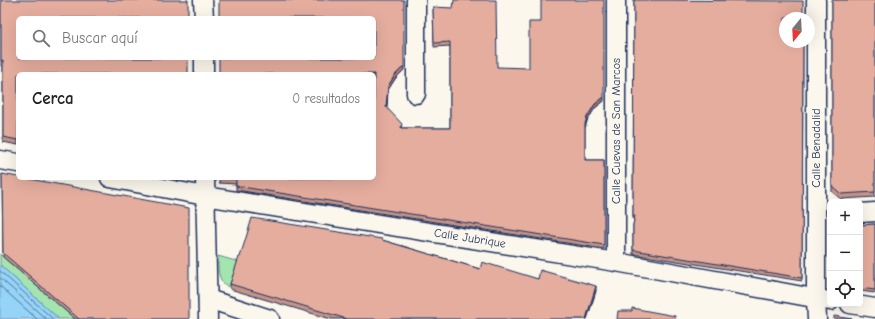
<!DOCTYPE html>
<html lang="es">
<meta charset="utf-8">
<style>
body{margin:0;font-family:"Comic Neue",sans-serif;background:#f6f6f6;color:#222}
.controls{position:absolute;right:12px;bottom:12px;display:grid;overflow:hidden;border-radius:6px;box-shadow:0 4px 16px #0002}
.controls button{width:36px;height:36px;display:grid;place-items:center;padding:0;border:0;border-bottom:1px solid #e0e0e0;background:#fff;color:#222;font:20px sans-serif}
.compass{position:absolute;left:779px;top:12px;width:36px;height:36px;border-radius:50%;background:#fff;box-shadow:0 4px 16px #0002;rotate:198deg}
.list{margin:0;padding:0;list-style:none}
h2{display:flex;justify-content:space-between;align-items:center;height:52px;margin:0;padding:0 16px;font-size:17px}
h2 small{font-size:13px;font-weight:400;color:#767676}
.icon{flex:none;width:22px;height:22px;fill:none;stroke:currentColor;stroke-width:2;stroke-linecap:round;stroke-linejoin:round}
.map{position:relative;flex:none;width:875px;height:319px;overflow:hidden}
.search{position:absolute;background:#fff;box-shadow:0 4px 16px #0002;left:16px;top:16px;width:360px;height:44px;display:flex;align-items:center;gap:10px;box-sizing:border-box;padding:0 14px;border-radius:6px;color:#767676;font-size:15px}
.panel{position:absolute;background:#fff;box-shadow:0 4px 16px #0002;left:16px;top:72px;width:360px;height:108px;border-radius:6px}
.map>svg:first-child{display:block}
</style>
<div class="map">
<svg width="875" height="319" viewBox="0 0 875 319">
<rect width="100%" height="100%" fill="#fbf7ec"/>
<filter id="ink" filterUnits="userSpaceOnUse"><feTurbulence type="fractalNoise" baseFrequency=".025" numOctaves="2"/><feDisplacementMap in="SourceGraphic" scale="8" xChannelSelector="R" yChannelSelector="G"/><feConvolveMatrix kernelMatrix="1 2 1 2 8 2 1 2 1" color-interpolation-filters="sRGB"/></filter>
<g filter="url(#ink)">
<g fill="#a4e5af" stroke="#608a86">
<polygon points="0,254 3,257 75,319 59,319 0,265"/>
<path d="M218,256L239,262L231,288C217,283 218,269 218,256Z"/>
</g>
<polygon fill="#96d4f7" stroke="#6592ba" points="0,265 59,319 0,319"/>
<g fill="none" stroke-linecap="round" stroke-linejoin="round">
<g stroke="#4c719b" stroke-width="1">
<polyline points="0,271 53,319"/>
<polyline points="0,278 46,319"/>
<polyline points="0,286 37,319"/>
</g>
<g stroke="#1b2f5e" stroke-width="21">
<g id="street">
<polyline points="203,0 204,18"/>
<polyline points="816,0 816,299 817,319"/>
<polyline points="204,58 204,74"/>
<polyline points="416,94 416,0"/>
<polyline points="0,160 18,163"/>
<polyline points="110,178 205,196 616,262 830,301"/>
<polyline points="205,178 208,319"/>
<polyline points="860,213 875,212"/>
<polyline points="616,262 616,0"/>
<polyline points="208,299 270,319"/>
<polyline points="850,304 875,308"/>
</g>
</g>
<use href="#street" stroke="#fbf7ec" stroke-width="18"/>
</g>
<g fill="#c59588" stroke="#1b2f5e">
<polygon points="1,0 18,74 18,145 3,142 3,66 1,66"/>
<polygon points="634,0 803,42 802,281 633,254 633,225 634,220 633,219"/>
<polygon points="832,0 875,0 875,197 841,199 832,192"/>
<polygon points="433,7 497,67 604,101 595,108 587,121 585,128 585,160 604,160 604,249 236,190 236,184 219,183 219,178 374,74 404,70 395,79 388,90 387,108 401,128 450,128 450,46 434,47"/>
<polygon points="2,174 189,319 75,319 3,257"/>
<polygon points="875,224 875,293 860,291 860,225"/>
<polygon points="382,240 480,269 538,279 596,291 587,319 331,319 230,289 230,284 240,257"/>
</g>
<g fill="#a0796f" stroke="#1b2f5e">
<polygon points="404,66 404,70 395,79 388,90 386,112 388,86 395,75"/>
<polygon points="604,97 604,101 595,108 587,121 585,128 585,124 587,117 595,104"/>
<polygon points="596,286 596,291 587,319 586,319"/>
</g>
<g fill="#e5ad9e" stroke="#1b2f5e">
<polygon points="1,0 188,0 188,18 18,18 18,58 188,58 188,74 18,74 18,140 3,137 3,60 1,61"/>
<polygon points="219,0 404,0 404,66 395,75 388,86 386,107 402,124 401,128 450,128 450,42 434,43 433,7 453,8 454,0 496,0 497,67 529,68 529,22 541,22 541,0 604,0 604,97 595,104 587,117 585,124 585,160 604,160 604,245 236,186 236,179 219,179 219,178 374,178 374,74 219,74 219,58 374,58 374,18 219,18"/>
<polygon points="634,0 803,1 803,18 785,18 785,42 803,42 802,278 633,250 633,225 635,216 633,216"/>
<polygon points="832,0 875,0 875,192 841,194 832,186"/>
<polygon points="2,174 18,177 18,178 24,178 189,208 189,319 79,319 3,253"/>
<polygon points="252,218 382,239 382,240 480,269 482,262 538,279 540,270 596,286 586,319 347,319 230,284 239,257 240,257"/>
<polygon points="875,224 875,290 860,288 860,225"/>
<polygon points="632,308 675,316 675,319 617,319 618,311 632,311"/>
<polygon points="834,316 852,319 834,319"/>
</g>
</g>
<g text-anchor="middle" stroke-width="3.5" stroke-linejoin="round" paint-order="stroke">
<g font-size="12" fill="#1b2f5e" stroke="#fbf7ec">
<text transform="translate(616 131) rotate(-90)" y="4">Calle Cuevas de San Marcos</text>
<text transform="translate(816 148) rotate(-90)" y="4">Calle Benadalid</text>
<text transform="translate(470 238) rotate(9)" y="4">Calle Jubrique</text>
</g>
</g>
</svg>
<div class="controls">
<button>+</button>
<button>−</button>
<button><svg class="icon" aria-label="locate" viewBox="0 0 24 24"><circle cx="12" cy="12" r="6"/><path d="M12 2v4M12 18v4M2 12h4M18 12h4"/></svg></button>
</div>
<svg class="compass" viewBox="-18 -18 36 36"><path d="M0-13l5 13h-10z" fill="#e53935"/><path d="M0 13l5-13h-10z" fill="#767676"/></svg>
<div class="search"><svg class="icon" aria-label="search" viewBox="0 0 24 24"><circle cx="10" cy="10" r="6"/><path d="M15 15l6 6"/></svg>Buscar aquí</div>
<section class="panel">
<h2>Cerca<small>0 resultados</small></h2>
<ul class="list">
</ul>
</section>
</div>
